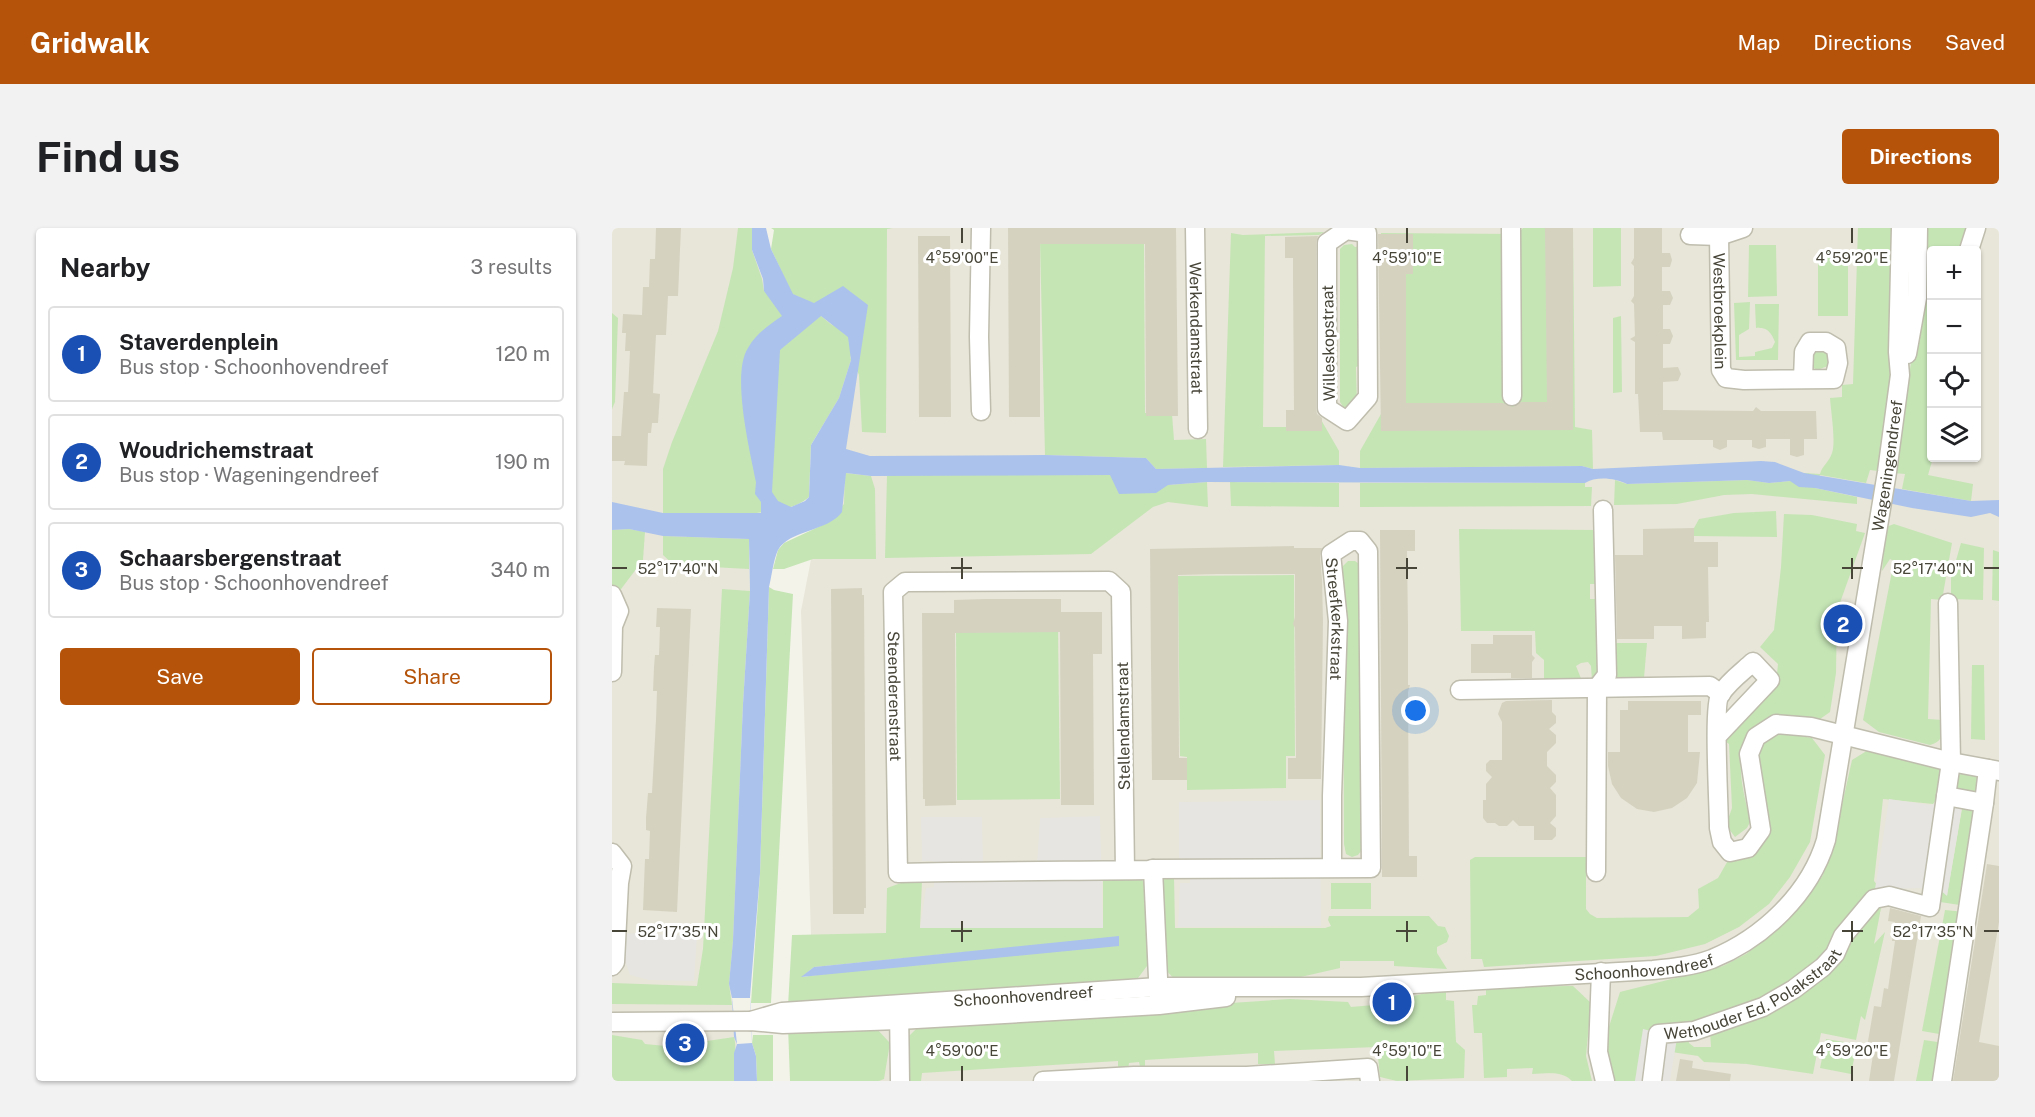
<!DOCTYPE html>
<meta charset="utf-8">
<style>
body{margin:0;font-family:"Public Sans",sans-serif;background:#f2f2f2;color:#202124}
.controls{position:absolute;right:18px;top:18px;display:grid;overflow:hidden;border-radius:6px;box-shadow:0 2px 4px #0004}
.controls button{width:54px;height:54px;display:grid;place-items:center;padding:0;border:0;border-bottom:2px solid #e0e0e0;background:#fff;color:#202124;font:30px sans-serif}
.you{position:absolute;left:804px;top:483px;width:21px;height:21px;margin:-15px;border:4px solid #fff;border-radius:50%;background:#1a73e8;box-shadow:0 0 0 9px #1a73e833}
.badge{display:grid;place-items:center;width:39px;height:39px;border-radius:50%;background:#b45309;color:#fff;font-size:20px;font-weight:700}
.pin{position:absolute;translate:-50% -50%;border:3px solid #fff;box-shadow:0 2px 6px #0006}
.list{margin:0;padding:0;list-style:none}
h2{display:flex;justify-content:space-between;align-items:center;height:78px;margin:0;padding:0 24px;font-size:26px}
h2 small{font-size:20px;font-weight:400;color:#757577}
.list li{display:grid;grid-template-columns:39px 1fr auto;gap:18px;align-items:center;box-sizing:border-box;height:96px;margin:0 12px 12px;padding:0 12px;border:2px solid #e0e0e0;border-radius:6px}
.list b{display:block;font-size:22px;white-space:nowrap}
.list p{margin:0;font-size:20px;white-space:nowrap;color:#757577}
.list em{font-size:20px;font-style:normal;color:#757577}
.actions{display:flex;gap:12px;padding:18px 24px}
.actions a{flex:1;padding:14px 0;border:2px solid #b45309;border-radius:6px;text-align:center;font-size:21px;color:#b45309}
.actions .main{background:#b45309;color:#fff}
.icon{flex:none;width:33px;height:33px;fill:none;stroke:currentColor;stroke-width:2;stroke-linecap:round;stroke-linejoin:round}
.map{position:relative;flex:none;width:1387px;height:853px;overflow:hidden;border-radius:6px}
header{display:flex;align-items:center;gap:36px;box-sizing:border-box;height:84px;padding:0 30px;background:#b45309;color:#fff}
header strong{font-size:28px}
nav{display:flex;gap:33px;margin-inline-start:auto;font-size:21px}
.intro{display:flex;align-items:center;justify-content:space-between;box-sizing:border-box;height:144px;padding:0 36px}
h1{margin:0;font-size:42px}
.button{padding:15px 27px;border-radius:6px;background:#b45309;color:#fff;font-size:21px;font-weight:700}
main{display:flex;gap:36px;padding:0 36px}
aside{flex:1;background:#fff;border-radius:6px;box-shadow:0 2px 4px #0004}
.map>svg:first-child{display:block}
</style>
<header>
<strong>Gridwalk</strong>
<nav><a>Map</a><a>Directions</a><a>Saved</a></nav>
</header>
<div class="intro"><h1>Find us</h1><a class="button">Directions</a></div>
<main>
<aside>
<h2>Nearby<small>3 results</small></h2>
<ul class="list">
<li><span class="badge" style="background:#1a4fb4">1</span><div><b>Staverdenplein</b><p>Bus stop · Schoonhovendreef</p></div><em>120 m</em></li>
<li><span class="badge" style="background:#1a4fb4">2</span><div><b>Woudrichemstraat</b><p>Bus stop · Wageningendreef</p></div><em>190 m</em></li>
<li><span class="badge" style="background:#1a4fb4">3</span><div><b>Schaarsbergenstraat</b><p>Bus stop · Schoonhovendreef</p></div><em>340 m</em></li>
</ul>
<div class="actions"><a class="main">Save</a><a>Share</a></div>
</aside>
<div class="map">
<svg width="1387" height="853" viewBox="0 0 1387 853">
<rect width="100%" height="100%" fill="#f4f3ea"/>
<g fill="#e8e6d8" fill-rule="evenodd">
<polygon points="0,0 140,0 140,22 151,51 152,63 137,311 138,363 131,476 125,633 120,770 125,816 122,825 122,853 0,853"/>
<path d="M185,0H1387V853H199L203,837L189,383L215,249ZM1320,22H1364V230H1320Z"/>
</g>
<g fill="#c5e5b5" fill-rule="evenodd">
<path d="M126,0H140V22L150,51L152,63L209,88L221,98L202,76L180,66L159,21L162,2L159,0H281L275,1L274,205L250,204L247,147L238,127L239,132L227,170L199,217L197,269C172,293 86,285 51,285V241L60,214L106,103L121,40Z"/>
<polygon points="911,0 961,0 963,199 980,202 981,241 970,238 748,240 748,223 769,186 769,5 906,6"/>
<polygon points="981,0 1009,0 1009,58 981,59"/>
<path d="M1246,0H1284L1282,117L1266,243L1258,242L1254,255L1208,247L1203,260L1245,269V276L1140,266L1112,267L1065,276L1002,277L1003,252L1015,256L1135,252L1157,255L1178,253L1192,245L1208,246C1210,238 1217,234 1220,225C1224,214 1219,184 1218,170L1230,169V157L1241,156Z"/>
<polygon points="1312,0 1356,0 1349,22 1320,22 1321,230 1316,247 1361,256 1359,273 1290,261 1293,246 1281,245 1308,80"/>
<polygon points="712,4 707,7 653,8 651,199 708,199 708,190 727,223 727,237 611,239 619,5 631,7"/>
<polygon points="428,13 532,13 533,185 560,186 562,212 594,211 595,240 544,241 534,230 433,227"/>
<polygon points="740,16 743,19 748,18 748,137 744,139 745,176 739,180 732,180 728,174 728,21 732,17"/>
<polygon points="1137,17 1164,17 1165,68 1136,69"/>
<polygon points="1236,23 1236,88 1206,88 1206,24"/>
<path d="M1138,74L1137,101L1127,107V129L1143,128V124L1160,120L1163,114C1159,104 1155,99 1144,100L1143,76H1167L1166,132H1124L1122,75Z"/>
<polygon points="0,85 6,90 3,174 0,181"/>
<polygon points="1009,88 1010,164 1001,165 1001,90"/>
<polygon points="1211,119 1219,128 1216,138 1205,142 1199,138 1198,123"/>
<polygon points="233,245 259,248 263,261 264,331 201,331 172,341 161,341 166,322 172,315 217,294 232,276"/>
<polygon points="275,247 499,247 556,257 595,254 596,279 556,274 541,279 479,326 273,330"/>
<polygon points="618,254 727,255 727,279 619,278"/>
<polygon points="748,255 973,255 973,259 980,259 979,278 748,279"/>
<polygon points="1164,283 1165,309 1082,308 1082,300 1087,291 1122,285"/>
<path d="M1172,286L1200,287L1245,296L1244,303L1253,305L1225,383L1224,445L1218,484L1201,496L1136,509C1121,534 1133,567 1138,594L1135,600L1123,609L1114,597L1120,580L1117,516L1113,513L1164,456L1166,436L1148,419L1162,402L1169,339Z"/>
<path d="M1282,296L1340,315L1330,372L1319,371L1316,491L1331,492C1332,504 1331,514 1318,517L1267,504L1251,492L1282,333L1278,331L1270,343L1274,299Z"/>
<polygon points="17,301 33,304 31,332 0,373 0,302"/>
<polygon points="847,301 987,302 987,356 978,356 978,371 987,371 989,444 980,453 979,438 976,434 969,435 964,438 970,453 932,453 932,432 924,425 923,403 849,403"/>
<polygon points="51,308 137,311 137,341 62,337 51,327"/>
<polygon points="1349,315 1372,320 1371,372 1339,371 1339,350"/>
<polygon points="1381,322 1387,324 1387,373 1380,372"/>
<polygon points="736,333 743,333 747,336 749,623 746,627 740,629 734,626 732,616 731,338"/>
<polygon points="682,347 683,528 674,528 674,560 575,562 575,529 568,528 566,348"/>
<polygon points="157,359 162,362 181,366 159,775 139,775 148,645"/>
<polygon points="110,361 138,363 131,476 121,713 117,756 120,777 0,776 0,755 85,758 91,721"/>
<polygon points="446,401 448,571 345,572 344,403"/>
<polygon points="999,415 1035,415 1032,450 999,451"/>
<polygon points="1360,437 1372,437 1373,512 1359,511"/>
<polygon points="1167,504 1200,510 1213,527 1198,614 1178,649 1157,676 1127,699 1093,716 1044,728 872,739 870,731 859,731 858,632 863,629 974,629 974,681 978,686 985,690 1076,689 1087,680 1086,661 1106,650 1118,629 1147,621 1156,607 1145,522 1155,509"/>
<path d="M1261,519L1331,541L1327,568L1321,576L1271,571L1262,653L1272,665L1262,716L1273,704L1253,792L1249,788L1244,812L1209,805L1201,846L1135,836L1092,834L1086,828L1053,823L1056,800L1042,798L1034,853H998L994,824L995,805L1008,764L1111,738L1134,726L1162,705L1190,677L1211,647L1220,622L1240,532ZM1229,703L1201,750L1098,803L1099,819H1082L1077,815L1075,803L1160,769L1205,736Z"/>
<polygon points="1350,545 1370,546 1367,570 1342,565 1345,549"/>
<polygon points="1351,575 1370,578 1354,678 1322,673 1326,660 1335,667"/>
<polygon points="549,648 562,648 563,700 713,700 719,698 716,692 717,688 817,688 826,698 833,699 837,708 835,714 825,719 825,725 835,741 782,738 782,733 728,733 728,740 680,751 566,755 552,740"/>
<path d="M491,650H529L538,665V734L523,754L176,778L180,707L274,705L275,660L289,655L310,653L308,700H491ZM507,709L190,749L202,739Z"/>
<rect x="719" y="655" width="40" height="26"/>
<polygon points="1333,682 1353,684 1333,807 1310,803"/>
<path d="M961,758L979,775L974,828L980,853H960C949,842 935,846 920,846L921,840L895,841V849L872,850L870,805H862L860,777H865L866,768L874,767V759Z"/>
<polygon points="834,760 834,772 842,773 844,814 853,822 852,850 785,853 768,849 765,819 662,823 663,836 646,836 646,825 533,832 533,843 529,843 527,834 517,835 516,842 506,843 506,833 310,845 309,853 297,853 295,849 294,811 309,796 678,771 736,774 739,779 784,775 785,772"/>
<polygon points="262,798 278,815 272,851 267,853 178,853 176,799"/>
<path d="M0,807L30,812L33,816L74,820L75,816L122,809C125,818 122,841 122,853H0Z"/>
<polygon points="141,807 161,807 161,853 145,853 144,828 140,815"/>
<polygon points="1214,811 1245,816 1239,846 1208,840"/>
<polygon points="1312,812 1332,815 1326,853 1304,853"/>
</g>
<g fill="#e6e5e1">
<polygon points="1352,567 1335,668 1326,660 1263,661 1277,571 1318,577"/>
<polygon points="708,572 709,698 566,699 568,655 578,655 578,631 567,630 567,574"/>
<polygon points="488,588 491,700 308,700 314,660 322,659 321,633 310,633 309,589 370,589 371,637 425,636 428,590"/>
<polygon points="11,705 85,708 82,753 37,752 18,747 10,724"/>
<polygon points="1031,801 1065,810 1058,853 1023,853"/>
</g>
<g fill="#abc2ec" fill-rule="evenodd">
<path d="M140,0H154L159,21L181,66L202,75L231,58L256,77L234,221L258,228L433,227L534,230L544,241L727,237L748,240L970,238L981,241L1149,233L1163,234L1192,245L1359,273L1387,272V289L1378,285L1359,289L1300,280L1203,260L1187,259L1178,253L1157,255L1135,252L1015,256C1003,250 984,248 973,255L595,254L556,257L544,265L507,266L498,247L259,248L234,245L230,284C217,303 177,302 166,322C161,333 160,347 157,359L148,645L138,769L140,815L144,828L145,853H122V825L125,816L122,809L120,770L117,756L121,713L131,476L138,363L137,311L51,308L17,301L0,302V274L51,285H149V274L143,266L144,254C138,223 119,146 136,120C144,106 157,97 170,88L152,63L151,51L140,22ZM209,88L236,109L239,132L227,170L199,217L197,269L193,273L179,279L166,273L160,264L168,122Z"/>
<polygon points="507,708 507,718 189,749 202,739"/>
</g>
<polygon fill="#f4f3ea" points="120,770 138,770 140,815 125,816"/>
<g fill="#d5d2c0">
<polygon points="44,0 69,0 66,68 56,68 54,107 44,107 41,165 48,166 46,195 40,195 39,205 36,205 35,238 12,237 13,233 0,233 0,208 9,208 12,164 16,164 18,123 13,123 14,105 10,105 11,86 30,87 31,59 37,59 38,31 43,31"/>
<polygon points="396,0 564,0 566,188 534,188 533,16 428,16 428,189 397,189"/>
<polygon points="933,0 961,0 961,202 769,203 766,6 801,6 801,46 794,46 794,175 891,175 901,179 909,174 935,174"/>
<polygon points="1022,0 1050,0 1050,25 1058,25 1060,32 1058,39 1050,39 1050,63 1058,63 1061,70 1058,77 1051,77 1051,101 1058,101 1061,108 1058,116 1051,116 1051,140 1066,139 1069,146 1066,153 1051,154 1051,182 1141,183 1144,179 1149,183 1204,183 1205,211 1192,211 1192,227 1185,229 1178,227 1178,211 1154,211 1154,219 1147,221 1140,219 1140,212 1115,212 1115,219 1108,222 1101,219 1101,212 1051,212 1050,204 1028,204 1026,166 1023,166 1023,114 1018,111 1023,108 1022,76 1019,73 1022,68 1022,38 1019,35 1022,30"/>
<polygon points="306,8 338,8 339,189 307,189"/>
<polygon points="706,8 704,15 704,180 705,186 710,190 710,203 674,203 674,182 682,182 681,48 681,30 673,30 673,9"/>
<polygon points="1082,300 1082,314 1106,314 1106,339 1096,339 1097,394 1094,394 1094,410 1070,411 1070,398 1042,398 1042,411 1005,411 1003,327 1031,327 1031,301"/>
<polygon points="768,302 803,302 803,323 795,323 796,398 796,457 798,457 796,464 797,628 805,628 805,649 770,649"/>
<polygon points="682,318 682,320 710,320 708,327 710,352 711,393 709,551 676,551 676,530 684,530 683,400 681,396 683,389 683,346 605,346 566,347 567,530 575,530 575,552 540,552 538,321"/>
<polygon points="250,360 250,367 252,367 254,680 252,680 252,686 221,686 219,361"/>
<polygon points="373,371 449,371 449,384 490,384 490,426 481,426 482,577 449,577 448,404 343,405 344,577 313,578 313,571 311,571 310,385 342,385 342,372"/>
<polygon points="45,380 79,381 65,684 31,682 33,631 37,631 38,603 34,602 34,590 36,565 40,565 44,492 45,463 41,463 42,439 43,427 47,427 48,399 44,399"/>
<polygon points="881,407 920,407 920,427 923,430 920,434 920,450 899,450 899,445 859,445 859,416 881,416"/>
<polygon points="940,472 940,484 944,488 944,495 937,501 944,507 944,515 935,524 935,538 944,547 944,554 938,560 944,567 944,588 938,595 944,600 944,608 940,612 922,612 922,598 907,598 901,592 895,598 887,598 883,595 875,595 871,590 871,572 874,572 874,556 880,549 874,543 874,536 878,532 890,532 890,494 886,486 890,475 894,473"/>
<polygon points="1016,473 1089,473 1089,487 1076,487 1076,524 1088,524 1085,555 1075,570 1060,580 1042,584 1025,581 1009,570 1000,556 996,538 996,524 1008,524 1008,482 1016,482"/>
<polygon points="1375,636 1387,638 1387,694 1367,814 1387,818 1387,853 1341,853"/>
<polygon points="1278,680 1309,688 1282,853 1257,853 1262,820 1255,819 1262,778 1269,779 1272,760 1276,761 1283,713 1280,713 1283,694 1276,693"/>
<polygon points="1068,831 1081,833 1080,840 1119,846 1118,853 1064,853"/>
</g>
<g fill="none" stroke-linecap="round" stroke-linejoin="round">
<g stroke="#bfbdad" stroke-width="21">
<g id="minor">
<polyline points="369,0 367,109 369,183"/>
<path id="s1" d="M583,0L586,201"/>
<polyline points="899,0 900,168"/>
<polygon points="734,2 755,5 756,169 735,193 715,180 715,15"/>
<polyline points="1078,7 1107,8 1131,0"/>
<path id="s2" d="M1107,8L1109,142L1114,150L1132,152L1222,151L1226,135L1224,120L1214,114H1198L1192,124L1191,151"/>
<polyline points="1357,22 1364,0"/>
<polyline points="1295,126 1305,70 1306,0"/>
<polyline points="0,367 7,383 1,398 0,444"/>
<polyline points="848,462 1098,458 1109,466"/>
<path d="M1105,508L1158,452L1141,434C1130,444 1116,454 1108,467C1101,477 1107,580 1107,600L1110,614L1118,624L1136,620L1149,602L1137,526L1144,509L1164,496L1199,499L1339,534L1387,543"/>
<polyline points="1372,575 1376,541"/>
<polyline points="0,625 10,638 7,655 3,734 0,738"/>
<polyline points="541,641 547,772"/>
<path id="s3" d="M513,642L509,364L497,353L293,354L281,364L286,645C370,643 453,643 537,642L541,641C614,641 687,641 759,640L756,323L748,313H739L719,326L726,393L720,568V640"/>
<polyline points="984,644 985,460 995,447 991,282"/>
<polyline points="989,744 986,824 993,853"/>
<polyline points="287,780 288,853"/>
<path id="s4" d="M139,793L170,784L546,759H749L1041,742C1061,740 1081,738 1100,731C1151,710 1198,666 1214,612L1275,244L1288,147L1286,124L1289,0"/>
<polyline points="0,794 139,793 171,796 287,792 547,777 614,769"/>
<polyline points="431,853 522,848 635,848 756,840 758,853"/>
<path id="s5" d="M1040,853L1046,806L1082,803L1151,779L1182,761L1211,739L1223,726L1231,708L1262,671L1277,668L1318,679L1339,534L1336,375"/>
<polyline points="1330,853 1372,575 1334,568"/>
</g>
</g>
<use href="#minor" stroke="#fff" stroke-width="18"/>
</g>
<path fill="none" stroke="#474538" stroke-width="2" d="M350,0V15M795,0V15M1240,0V15M350,330V351M795,330V351M1240,330V351M0,340H15M339,340H360M784,340H805M1230,340H1251M1372,340H1387M350,693V714M795,693V714M1240,693V714M0,703H15M339,703H360M784,703H805M1230,703H1251M1372,703H1387M350,838V853M795,838V853M1240,838V853"/>
<g text-anchor="middle" stroke-width="6" stroke-linejoin="round" paint-order="stroke">
<g font-size="16" fill="#474538" stroke="#fff">
<text dy="6" stroke="none"><textPath href="#s2" startOffset="75">Westbroekplein</textPath></text>
<text dy="6" stroke="none"><textPath href="#s1" startOffset="100">Werkendamstraat</textPath></text>
<text transform="translate(716 115) rotate(-91)" y="6">Willeskopstraat</text>
<text dy="6" stroke="none"><textPath href="#s4" startOffset="1514">Wageningendreef</textPath></text>
<text dy="6" stroke="none"><textPath href="#s3" startOffset="1696">Streefkerkstraat</textPath></text>
<text dy="6" stroke="none"><textPath href="#s3" startOffset="618">Steenderenstraat</textPath></text>
<text transform="translate(511 498) rotate(-91)" y="6">Stellendamstraat</text>
<text dy="6" stroke="none"><textPath href="#s4" startOffset="896">Schoonhovendreef</textPath></text>
<text dy="6" stroke="none"><textPath href="#s5" startOffset="152">Wethouder Ed. Polakstraat</textPath></text>
<text dy="6" stroke="none"><textPath href="#s4" startOffset="274">Schoonhovendreef</textPath></text>
</g>
</g>
<g font-size="15" text-anchor="middle" fill="#474538" stroke="#fff" stroke-width="6" stroke-linejoin="round" paint-order="stroke">
<text x="350" y="35">4°59'00"E</text>
<text x="795" y="35">4°59'10"E</text>
<text x="1240" y="35">4°59'20"E</text>
<text x="66" y="346">52°17'40"N</text>
<text x="1321" y="346">52°17'40"N</text>
<text x="66" y="709">52°17'35"N</text>
<text x="1321" y="709">52°17'35"N</text>
<text x="350" y="828">4°59'00"E</text>
<text x="795" y="828">4°59'10"E</text>
<text x="1240" y="828">4°59'20"E</text>
</g>
</svg>
<div class="controls">
<button>+</button>
<button>−</button>
<button><svg class="icon" aria-label="locate" viewBox="0 0 24 24"><circle cx="12" cy="12" r="6"/><path d="M12 2v4M12 18v4M2 12h4M18 12h4"/></svg></button>
<button><svg class="icon" aria-label="layers" viewBox="0 0 24 24"><path d="M12 4l9 5-9 5-9-5zM3 14l9 5 9-5"/></svg></button>
</div>
<div class="you"></div>
<div class="pin badge" style="left:780px;top:774px;background:#1a4fb4">1</div>
<div class="pin badge" style="left:1231px;top:396px;background:#1a4fb4">2</div>
<div class="pin badge" style="left:73px;top:815px;background:#1a4fb4">3</div>
</div>
</main>
